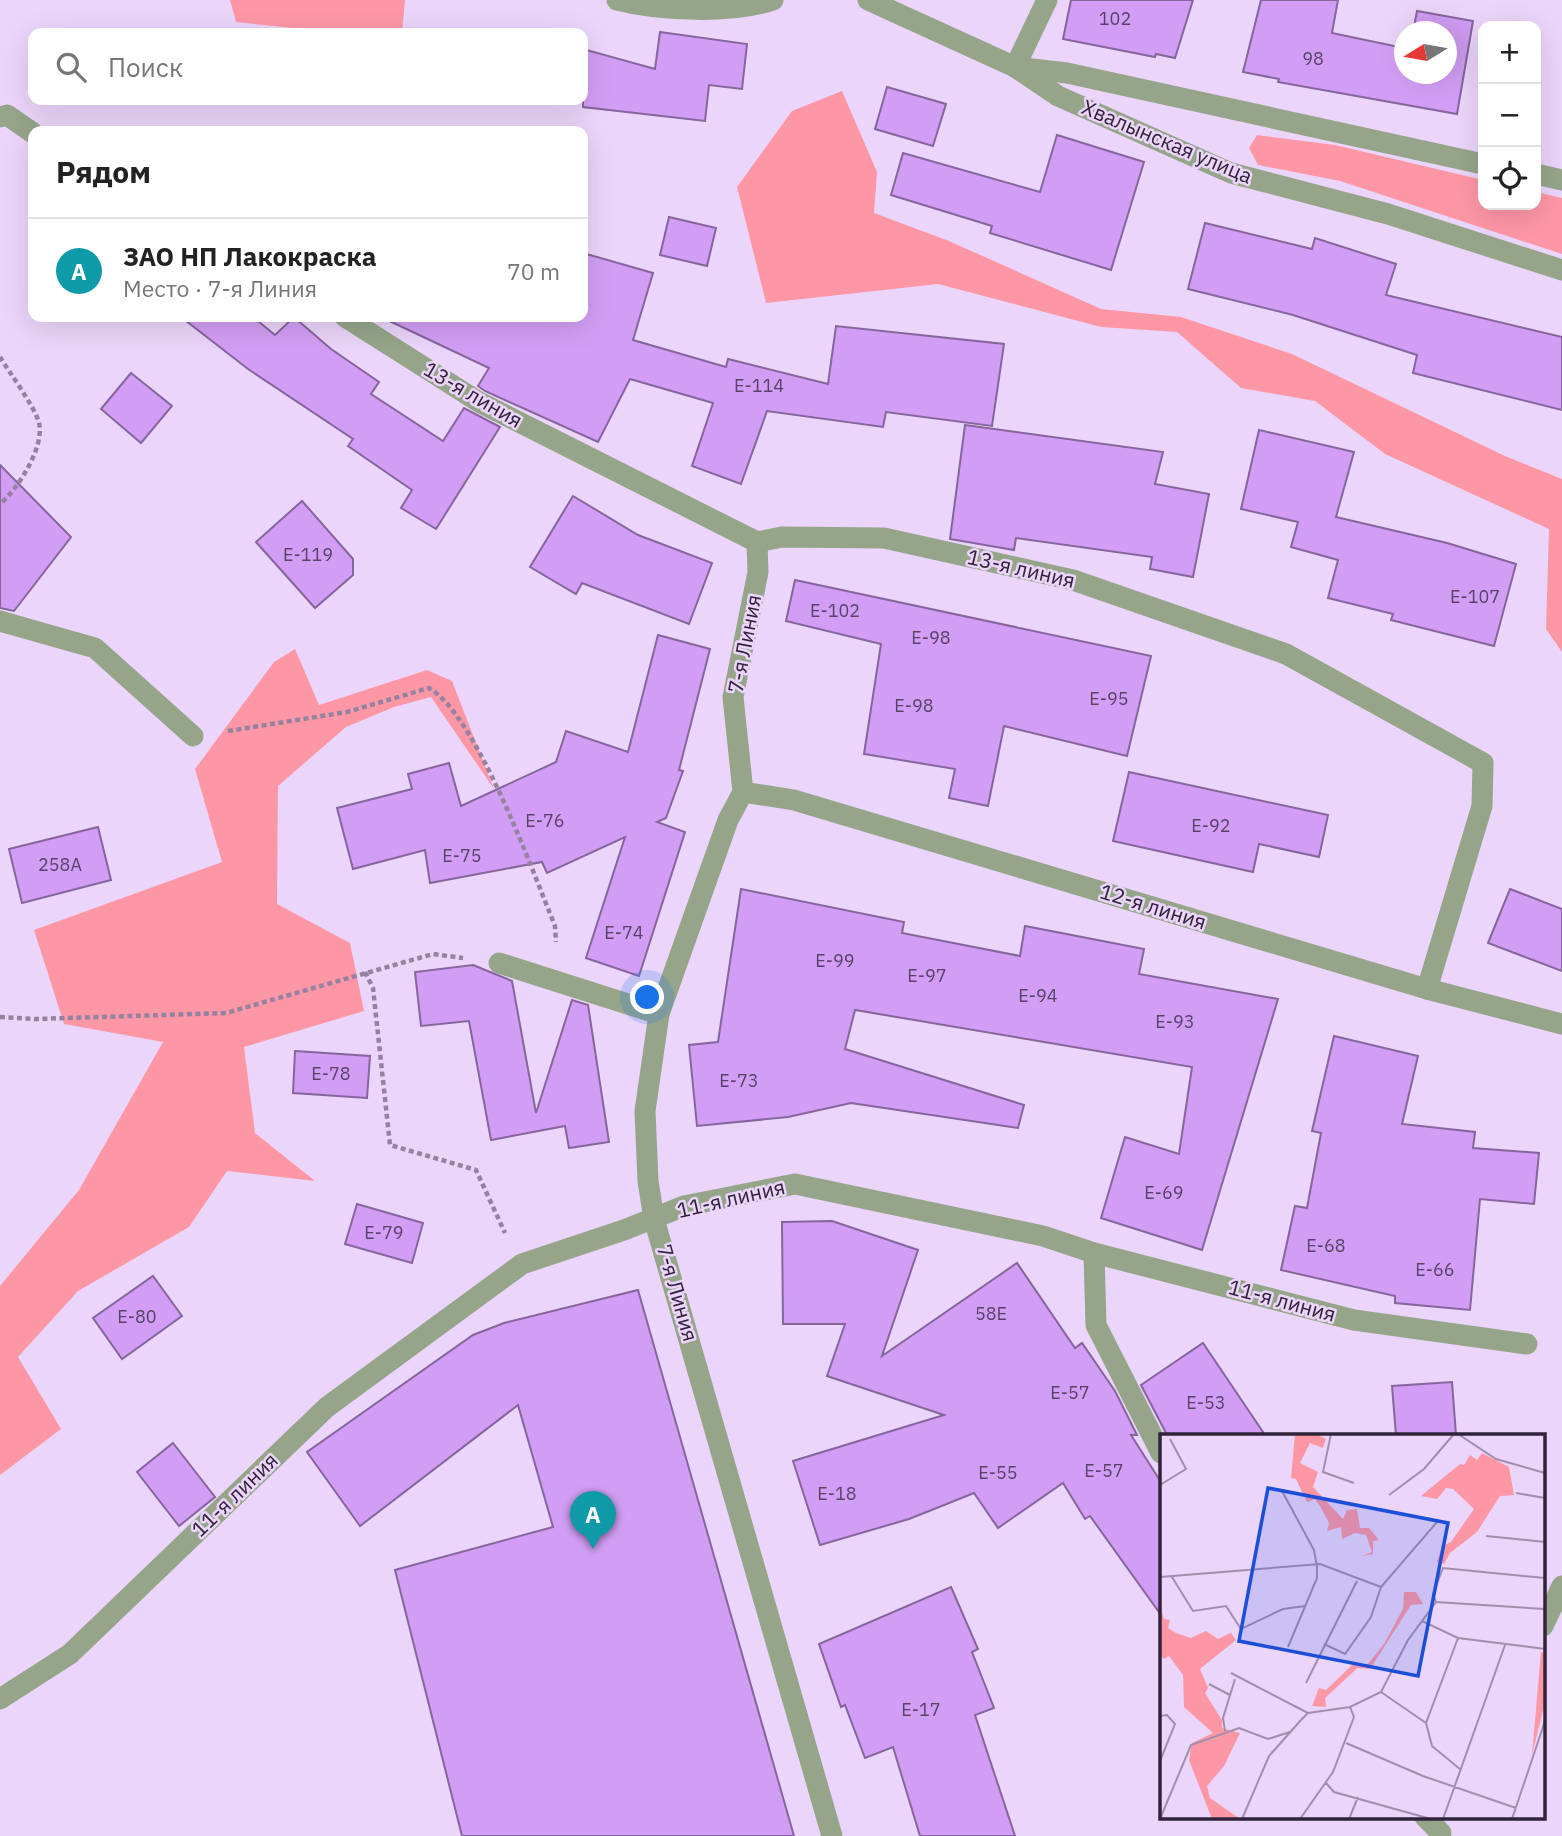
<!DOCTYPE html>
<html lang="ru">
<meta charset="utf-8">
<style>
body{margin:0;font-family:"IBM Plex Sans",sans-serif;background:#f2f2f2;color:#222}
.controls{position:absolute;right:21px;top:21px;display:grid;overflow:hidden;border-radius:14px;box-shadow:0 7px 28px #0002}
.controls button{width:63px;height:63px;display:grid;place-items:center;padding:0;border:0;border-bottom:2px solid #e0e0e0;background:#fff;color:#222;font:35px sans-serif}
.compass{position:absolute;left:1394px;top:21px;width:63px;height:63px;border-radius:50%;background:#fff;box-shadow:0 7px 28px #0002;rotate:259deg}
.you{position:absolute;left:648px;top:998px;width:24px;height:24px;margin:-18px;border:5px solid #fff;border-radius:50%;background:#1a73e8;box-shadow:0 0 0 10px #1a73e833}
.badge{display:grid;place-items:center;width:46px;height:46px;border-radius:50%;background:#0b8043;color:#fff;font-size:23px;font-weight:700}
.pin{position:absolute;translate:-50% -58px;filter:drop-shadow(0 2px 4px #0008)}
.pin::after{content:'';position:absolute;top:37px;width:24px;height:21px;background:inherit;clip-path:polygon(0 0,100% 0,50% 100%)}
.list{margin:0;padding:0;list-style:none}
h2{display:flex;justify-content:space-between;align-items:center;height:91px;margin:0;padding:0 28px;font-size:30px}
h2 small{font-size:23px;font-weight:400;color:#767676}
.list li{display:grid;grid-template-columns:46px 1fr auto;gap:21px;align-items:center;box-sizing:border-box;height:105px;padding:0 28px;border-top:2px solid #e0e0e0}
.list b{display:block;font-size:26px;white-space:nowrap}
.list p{margin:0;font-size:23px;white-space:nowrap;color:#767676}
.list em{font-size:23px;font-style:normal;color:#767676}
.icon{flex:none;width:38px;height:38px;fill:none;stroke:currentColor;stroke-width:2;stroke-linecap:round;stroke-linejoin:round}
.map{position:relative;flex:none;width:1562px;height:1836px;overflow:hidden}
.search{position:absolute;background:#fff;box-shadow:0 7px 28px #0002;left:28px;top:28px;width:560px;height:77px;display:flex;align-items:center;gap:18px;box-sizing:border-box;padding:0 24px;border-radius:14px;color:#767676;font-size:26px}
.panel{position:absolute;background:#fff;box-shadow:0 7px 28px #0002;left:28px;top:126px;width:560px;height:196px;border-radius:14px}
.map>svg:first-child{display:block}
</style>
<div class="map">
<svg width="1562" height="1836" viewBox="0 0 1562 1836">
<rect width="100%" height="100%" fill="#ebd5fa"/>
<g fill="#fd97a6">
<polygon points="230,0 405,0 402,33 341,33 236,22"/>
<polygon points="842,91 877,172 874,213 949,241 1101,309 1181,317 1292,354 1505,456 1562,479 1562,652 1546,629 1549,529 1385,454 1315,401 1241,388 1177,332 1101,327 938,284 766,303 737,187 792,111"/>
<polygon points="1257,135 1335,145 1483,180 1483,205 1536,205 1536,192 1562,198 1562,254 1340,181 1258,165 1249,148"/>
<polygon points="295,649 319,705 427,670 452,681 494,789 431,697 394,707 346,727 278,786 277,904 350,943 364,1011 244,1047 255,1133 315,1181 227,1171 189,1227 78,1291 18,1357 61,1429 0,1475 0,1286 79,1190 163,1042 64,1024 34,930 222,862 195,769 274,662"/>
</g>
<g fill="#d29ef5" stroke="#86659d" stroke-width="2">
<polygon points="1071,0 1193,0 1175,58 1156,54 1155,57 1063,39"/>
<polygon points="1261,0 1338,0 1332,33 1404,48 1404,74 1446,74 1446,32 1413,32 1417,11 1473,21 1457,114 1278,82 1279,79 1243,72"/>
<polygon points="660,32 747,44 742,89 709,85 705,121 583,107 583,49 655,69"/>
<polygon points="887,87 946,104 933,146 875,129"/>
<polygon points="1057,135 1144,162 1111,270 990,233 992,226 891,195 903,153 1040,192"/>
<polygon points="669,217 716,228 707,266 660,255"/>
<polygon points="1205,223 1312,249 1315,238 1396,264 1386,295 1562,337 1562,410 1413,373 1417,355 1293,315 1188,289"/>
<polygon points="583,253 653,273 633,340 726,367 728,359 828,384 836,326 1004,344 992,426 886,412 883,427 767,411 741,484 692,466 713,403 630,379 598,442 485,391 478,386 489,368 381,317 583,317"/>
<polygon points="181,317 253,317 275,335 294,317 331,349 379,382 371,394 443,441 464,408 500,427 436,529 401,508 412,490 348,446 353,439 248,369"/>
<polygon points="131,373 172,406 141,443 101,409"/>
<polygon points="965,425 1163,452 1155,484 1209,494 1193,577 1150,569 1152,557 1016,538 1014,550 950,539"/>
<polygon points="1259,430 1354,452 1336,517 1447,543 1516,564 1494,646 1391,620 1393,614 1328,598 1338,560 1291,547 1298,522 1241,509"/>
<polygon points="0,465 71,537 14,611 0,608"/>
<polygon points="573,496 638,535 712,563 689,624 582,583 576,594 530,567"/>
<polygon points="302,501 353,559 353,575 315,608 256,542"/>
<polygon points="795,580 1151,656 1127,756 1004,726 988,806 949,798 955,769 864,754 881,644 786,621"/>
<polygon points="658,635 710,649 679,770 683,771 666,818 657,822 685,832 639,976 586,958 625,837 547,873 542,862 430,883 425,850 353,869 337,808 412,789 408,774 449,763 461,806 556,762 566,731 628,752"/>
<polygon points="1129,772 1328,815 1319,857 1259,844 1253,872 1113,841"/>
<polygon points="98,827 111,880 22,903 9,849"/>
<polygon points="741,889 904,922 902,933 1020,956 1025,926 1144,949 1139,974 1278,999 1202,1250 1101,1218 1125,1137 1179,1154 1192,1067 855,1010 845,1049 1024,1105 1018,1128 851,1103 788,1117 697,1126 689,1045 718,1042"/>
<polygon points="1510,889 1562,909 1562,971 1488,943"/>
<polygon points="473,965 512,981 536,1113 572,1000 588,1005 609,1142 569,1148 565,1126 491,1140 469,1021 421,1026 415,972"/>
<polygon points="1334,1036 1418,1056 1402,1124 1475,1132 1473,1148 1539,1153 1534,1204 1480,1199 1470,1310 1395,1303 1395,1296 1281,1270 1295,1206 1307,1208 1321,1133 1312,1131"/>
<polygon points="295,1051 370,1056 367,1098 293,1093"/>
<polygon points="357,1204 423,1223 412,1263 345,1244"/>
<polygon points="832,1221 918,1250 882,1356 1017,1263 1075,1348 1082,1343 1115,1391 1137,1435 1131,1435 1161,1482 1161,1615 1090,1516 1085,1519 1063,1483 998,1528 974,1493 909,1519 820,1545 793,1461 944,1415 827,1376 845,1324 783,1324 782,1222"/>
<polygon points="153,1276 182,1316 122,1359 93,1318"/>
<polygon points="638,1290 794,1836 462,1836 395,1570 553,1527 518,1405 360,1526 307,1452 473,1335 504,1323"/>
<polygon points="1203,1343 1265,1435 1167,1435 1141,1385"/>
<polygon points="1452,1382 1456,1435 1396,1435 1392,1386"/>
<polygon points="173,1443 215,1497 179,1526 137,1472"/>
<polygon points="951,1587 978,1649 972,1652 994,1708 975,1715 1015,1836 920,1836 893,1747 865,1758 845,1705 841,1707 819,1644"/>
</g>
<g fill="none" stroke-linecap="round" stroke-linejoin="round">
<g stroke="#9582a1" stroke-width="4.5" stroke-dasharray="5 3.5" stroke-linecap="butt">
<path d="M0,357C9,372 35,407 39,423C45,447 17,490 0,504"/>
<path d="M228,731L347,712L429,688C477,716 532,870 555,926L556,942"/>
<polyline points="365,972 373,988 390,1145 476,1170 505,1233"/>
<polyline points="0,1017 36,1019 226,1013 433,954 463,958"/>
</g>
<g stroke="#96a58a" stroke-width="21">
<path d="M617,0C661,11 731,14 773,0"/>
<polyline points="868,0 1015,67 1058,96 1231,173 1388,214 1562,270"/>
<polyline points="1047,0 1015,67 1067,73 1483,164"/>
<polyline points="0,117 7,115 33,133"/>
<polyline points="1536,174 1562,180"/>
<polyline points="345,317 479,402 757,542 782,537 884,538 1073,580 1286,654 1483,763 1482,806 1427,989"/>
<polyline points="757,542 758,572 733,697 743,792 728,820 659,1014 645,1111 648,1181 654,1219 832,1836"/>
<polyline points="0,621 95,648 193,736"/>
<polyline points="743,792 794,800 1427,989 1562,1024"/>
<polyline points="499,963 659,1014"/>
<polyline points="1094,1253 1096,1325 1161,1453"/>
<polyline points="1543,1626 1562,1586"/>
<polyline points="0,1699 70,1654 327,1407 522,1264 624,1230 684,1206 795,1184 1043,1236 1094,1253 1354,1320 1527,1344"/>
<polyline points="1425,1817 1441,1833"/>
</g>
</g>
<g text-anchor="middle" stroke-width="5" stroke-linejoin="round" paint-order="stroke">
<g font-size="18" fill="#594269">
<text x="1115" y="25">102</text>
<text x="1313" y="65">98</text>
<text x="759" y="392">Е-114</text>
<text x="308" y="561">Е-119</text>
<text x="1475" y="603">Е-107</text>
<text x="835" y="617">Е-102</text>
<text x="931" y="644">Е-98</text>
<text x="1109" y="705">Е-95</text>
<text x="914" y="712">Е-98</text>
<text x="545" y="827">Е-76</text>
<text x="1211" y="832">Е-92</text>
<text x="462" y="862">Е-75</text>
<text x="60" y="871">258А</text>
<text x="624" y="939">Е-74</text>
<text x="835" y="967">Е-99</text>
<text x="927" y="982">Е-97</text>
<text x="1038" y="1002">Е-94</text>
<text x="1175" y="1028">Е-93</text>
<text x="331" y="1080">Е-78</text>
<text x="739" y="1087">Е-73</text>
<text x="1164" y="1199">Е-69</text>
<text x="384" y="1239">Е-79</text>
<text x="1326" y="1252">Е-68</text>
<text x="1435" y="1276">Е-66</text>
<text x="991" y="1320">58Е</text>
<text x="137" y="1323">Е-80</text>
<text x="1070" y="1399">Е-57</text>
<text x="1206" y="1409">Е-53</text>
<text x="1104" y="1477">Е-57</text>
<text x="998" y="1479">Е-55</text>
<text x="837" y="1500">Е-18</text>
<text x="921" y="1716">Е-17</text>
</g>
<g font-size="21" fill="#31233a" stroke="#ebd5fa">
<text transform="translate(1167 142) rotate(23)" y="7">Хвалынская улица</text>
<text transform="translate(473 395) rotate(30)" y="7">13-я линия</text>
<text transform="translate(1021 569) rotate(13)" y="7">13-я линия</text>
<text transform="translate(745 644) rotate(-79)" y="7">7-я Линия</text>
<text transform="translate(1153 907) rotate(17)" y="7">12-я линия</text>
<text transform="translate(731 1199) rotate(-13)" y="7">11-я линия</text>
<text transform="translate(677 1293) rotate(74)" y="7">7-я Линия</text>
<text transform="translate(1282 1301) rotate(15)" y="7">11-я линия</text>
<text transform="translate(235 1495) rotate(-44)" y="7">11-я линия</text>
</g>
</g>
<g transform="translate(1160 1434)">
<rect width="385" height="385" fill="#ebd5fa"/>
<path d="M135,0H157L166,5L163,14L150,9L140,29L158,38L153,53L183,85L187,76L197,75L200,94H209L219,106L213,107V120L202,122L212,118L206,101L195,99L182,105L181,93L167,97L169,89L160,72L155,65L147,68L136,45L131,44ZM322,19L349,33L354,61L340,62L317,98L290,119L284,130L277,128L282,112L291,108L314,75L293,55L286,54L277,65L261,62L300,30L304,31L310,21L317,26ZM244,158H256L263,170L251,171L210,235L197,234L191,240L165,264L166,273L152,272L159,254L166,256L192,231H207L224,210L243,175ZM0,171L4,185L10,186L8,194L16,199L31,204L46,197L58,205L71,199L76,206L40,235L48,254L45,259L62,286V294L80,299L64,332L47,352L50,364L80,385H52L29,326L32,309L53,299L24,273L23,241L9,222L4,225L0,221ZM381,218L385,219V268L372,321Z" fill="#fd97a6"/>
<path fill="none" stroke="#a18ead" stroke-width="2" d="M171,0L163,38L194,49M298,0L336,25L385,39M0,51L26,35L10,5M122,57L154,116L157,133V144L128,213M356,59L385,64M229,61L264,35L294,0M326,102L385,108M0,143L160,130L221,153M12,143L33,177L66,172L81,195L123,175L145,172M276,168L385,175M262,187L298,204L385,215M298,204L266,289L272,312L301,336M164,210L185,220L211,183L221,153L277,88M71,239L148,279M146,249L197,147M49,250L70,261M221,258L266,289M0,282L7,281L15,290L0,327M65,297L63,284L75,245M186,309L263,342L356,374M166,349L174,358L271,385M0,385L31,311L79,294L108,305L130,298M82,385L109,322L141,286L148,279L190,273L221,258L248,206L276,168L273,160L283,134L385,144M140,385L173,338L194,283L190,273M189,385L198,363M283,385L345,211M352,385L385,287"/>
<path fill="#1d4ed8" fill-opacity="0.15" stroke="#1d4ed8" stroke-width="3.5" d="M108,54L288,89L258,242L79,207Z"/>
<rect width="385" height="385" fill="none" stroke="#31233a" stroke-width="3.5"/>
</g>
</svg>
<div class="controls">
<button>+</button>
<button>−</button>
<button><svg class="icon" aria-label="locate" viewBox="0 0 24 24"><circle cx="12" cy="12" r="6"/><path d="M12 2v4M12 18v4M2 12h4M18 12h4"/></svg></button>
</div>
<svg class="compass" viewBox="-18 -18 36 36"><path d="M0-13l5 13h-10z" fill="#e53935"/><path d="M0 13l5-13h-10z" fill="#767676"/></svg>
<div class="you"></div>
<div class="pin badge" style="left:593px;top:1549px;background:#0f9aa8">A</div>
<div class="search"><svg class="icon" aria-label="search" viewBox="0 0 24 24"><circle cx="10" cy="10" r="6"/><path d="M15 15l6 6"/></svg>Поиск</div>
<section class="panel">
<h2>Рядом<small></small></h2>
<ul class="list">
<li><span class="badge" style="background:#0f9aa8">A</span><div><b>ЗАО НП Лакокраска</b><p>Место · 7-я Линия</p></div><em>70 m</em></li>
</ul>
</section>
</div>
